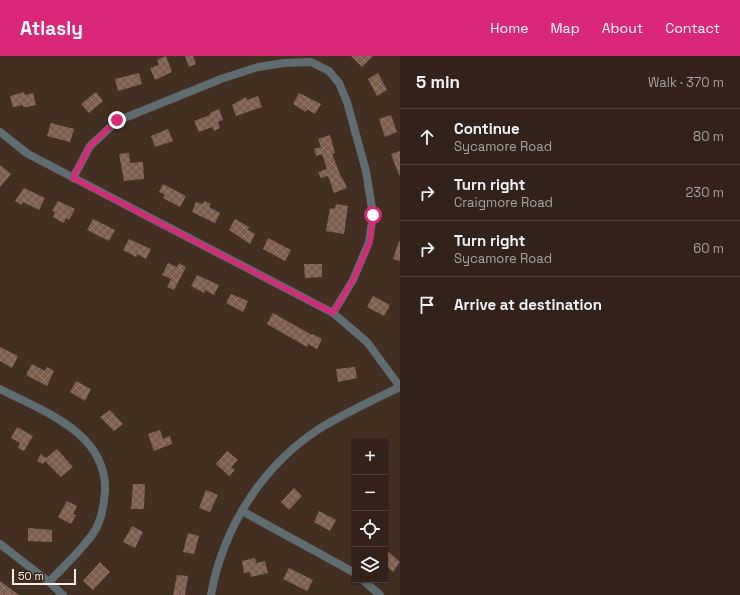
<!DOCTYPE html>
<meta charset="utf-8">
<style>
body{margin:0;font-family:"Space Grotesk",sans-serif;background:#3d2f27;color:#f1f3f6}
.controls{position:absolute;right:12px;bottom:12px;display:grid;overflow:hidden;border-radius:0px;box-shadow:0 1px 3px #0004}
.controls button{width:36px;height:36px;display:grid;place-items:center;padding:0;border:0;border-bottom:1px solid #4d3f39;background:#32221a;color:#f1f3f6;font:20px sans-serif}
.scale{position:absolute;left:12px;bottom:10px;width:64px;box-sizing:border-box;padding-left:4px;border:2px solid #fdefe7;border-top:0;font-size:11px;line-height:14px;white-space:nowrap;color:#fdefe7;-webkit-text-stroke:3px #382419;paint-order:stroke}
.stop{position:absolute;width:12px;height:12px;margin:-9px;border:3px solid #db2777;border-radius:50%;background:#fff}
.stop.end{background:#db2777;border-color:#fff;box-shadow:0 1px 4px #0008}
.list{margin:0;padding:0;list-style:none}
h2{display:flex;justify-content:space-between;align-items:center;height:52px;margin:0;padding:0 16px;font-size:17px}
h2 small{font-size:13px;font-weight:400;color:#a8a4a2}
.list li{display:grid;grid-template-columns:26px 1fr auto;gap:12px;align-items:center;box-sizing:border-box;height:56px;padding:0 16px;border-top:1px solid #4d3f39}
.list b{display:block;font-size:15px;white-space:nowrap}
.list p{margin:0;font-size:13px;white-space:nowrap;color:#a8a4a2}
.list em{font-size:13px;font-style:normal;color:#a8a4a2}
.icon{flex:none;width:22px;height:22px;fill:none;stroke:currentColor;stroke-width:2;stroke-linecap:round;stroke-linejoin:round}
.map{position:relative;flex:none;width:400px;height:539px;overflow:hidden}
header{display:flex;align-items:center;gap:24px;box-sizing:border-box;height:56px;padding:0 20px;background:#db2777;color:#fff}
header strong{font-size:19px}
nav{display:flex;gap:22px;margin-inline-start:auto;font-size:14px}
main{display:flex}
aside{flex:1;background:#32221a}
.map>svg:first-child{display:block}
</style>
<header>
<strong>Atlasly</strong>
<nav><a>Home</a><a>Map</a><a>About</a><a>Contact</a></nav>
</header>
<main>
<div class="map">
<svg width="400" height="539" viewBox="0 0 400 539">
<defs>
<pattern id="building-cross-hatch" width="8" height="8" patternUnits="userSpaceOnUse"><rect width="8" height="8" fill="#7c5f4f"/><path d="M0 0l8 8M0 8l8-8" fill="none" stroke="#907668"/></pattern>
</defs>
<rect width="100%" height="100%" fill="#432e22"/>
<g fill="url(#building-cross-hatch)">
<polygon points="166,0 172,16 155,24 150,12 159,9 157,4"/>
<polygon points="185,0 193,0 196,8 189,11"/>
<polygon points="351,0 373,0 362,11"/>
<polygon points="139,17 142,28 118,35 115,23"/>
<polygon points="378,17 387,34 377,40 368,23"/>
<polygon points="24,36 25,39 33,37 36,49 27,51 23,51 23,49 13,51 10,40"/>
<polygon points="96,36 103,45 89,57 81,48"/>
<polygon points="299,37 321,48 315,58 307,53 306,56 293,48"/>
<polygon points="258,40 262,51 236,60 232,49 246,41 247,44"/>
<polygon points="219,53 223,64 218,66 220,72 214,75 212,71 199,76 194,65 210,59 210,57"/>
<polygon points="391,59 397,76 385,81 379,63"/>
<polygon points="51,67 74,73 70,86 47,80"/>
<polygon points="168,73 173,85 155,91 151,80"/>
<polygon points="330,79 335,97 332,98 342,123 343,123 347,132 334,137 328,120 321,122 318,116 327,113 322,98 316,100 314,93 321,91 318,83"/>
<polygon points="400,95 400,119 399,119 391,98"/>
<polygon points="129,97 130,107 143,106 144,123 124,125 119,98"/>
<polygon points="0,109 11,118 0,131"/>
<polygon points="163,128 186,140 180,151 163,142 165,139 159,136"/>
<polygon points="24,132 45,142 39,154 23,146 22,149 15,145"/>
<polygon points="58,145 75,153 69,164 66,162 64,167 53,161 55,156 52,155"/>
<polygon points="204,145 211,148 209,151 220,157 215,167 192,156 196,146 203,148"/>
<polygon points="336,148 348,150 344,178 326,175 330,152 335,153"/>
<polygon points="93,163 115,174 109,185 87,174"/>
<polygon points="235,163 249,171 248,174 255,178 250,188 229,174"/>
<polygon points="268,182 291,194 285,205 263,193"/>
<polygon points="129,183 151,193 146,203 137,198 136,201 123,194"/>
<polygon points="399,185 400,185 400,205 393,203"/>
<polygon points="168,207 177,211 179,207 186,211 174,234 167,231 171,223 162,219"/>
<polygon points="304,208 322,208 322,221 305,222"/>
<polygon points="197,219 219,229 214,239 205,234 204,237 191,230"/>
<polygon points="231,238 248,245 243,256 226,247"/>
<polygon points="373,240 390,249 384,260 367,251"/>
<polygon points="273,257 312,279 313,278 322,283 317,293 308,288 307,291 267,268"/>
<polygon points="0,291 18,300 12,312 0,305"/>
<polygon points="32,308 45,315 47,311 54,315 47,330 26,319"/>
<polygon points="355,311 357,322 338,326 336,313"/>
<polygon points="76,325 91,333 85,345 70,336"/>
<polygon points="110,354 123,368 114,375 100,361"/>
<polygon points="17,371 33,380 24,395 18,392 20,387 11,382"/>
<polygon points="160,374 163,383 170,380 172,388 154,395 148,378"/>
<polygon points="57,393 73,411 61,421 45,405 43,408 37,405 41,398 46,402"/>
<polygon points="227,395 238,404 231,411 235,414 229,420 216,408"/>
<polygon points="133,428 145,428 144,453 131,453"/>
<polygon points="294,432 302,440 289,454 281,446"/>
<polygon points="206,434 218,439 210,456 199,452"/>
<polygon points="67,445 77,450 73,458 76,459 71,468 58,461"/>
<polygon points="319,455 336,464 330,475 314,466"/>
<polygon points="132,470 143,476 135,492 123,486"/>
<polygon points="28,472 52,474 52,486 28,485"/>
<polygon points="188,477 199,480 194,498 183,496"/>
<polygon points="385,493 400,506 393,516 385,509"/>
<polygon points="255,502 256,507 265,505 268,517 251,521 250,516 244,517 242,505"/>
<polygon points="100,506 110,516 93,534 83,525"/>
<polygon points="289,512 313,524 307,535 283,523"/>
<polygon points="177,519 188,520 185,539 173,539"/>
<polygon points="0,525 19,539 0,539"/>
</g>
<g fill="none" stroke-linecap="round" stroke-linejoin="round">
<g stroke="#5f6c70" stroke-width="8">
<polyline points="0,76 28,98 333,257 367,286 400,331"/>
<polyline points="73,122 90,90 117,65 221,23 258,11 284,7 311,6 329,15 339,27 347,46 366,115 373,159 369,186 353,224 333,257"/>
<path d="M0,333C42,355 107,376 105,435C104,449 102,464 94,476C82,494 64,510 49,526"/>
<polyline points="242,455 355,517"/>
<polyline points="0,488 49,526 63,539"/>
<polyline points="363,524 380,539"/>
<path d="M211,539C223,472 262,410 319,373C345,357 373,344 400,331"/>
</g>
</g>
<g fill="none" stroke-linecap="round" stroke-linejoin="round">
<polyline stroke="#db2777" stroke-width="5" points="117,64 90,90 73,122 333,257 353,224 370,186 373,159"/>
</g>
</svg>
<div class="controls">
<button>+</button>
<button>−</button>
<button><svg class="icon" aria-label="locate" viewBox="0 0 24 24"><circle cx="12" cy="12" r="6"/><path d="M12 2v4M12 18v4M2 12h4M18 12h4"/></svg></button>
<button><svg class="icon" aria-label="layers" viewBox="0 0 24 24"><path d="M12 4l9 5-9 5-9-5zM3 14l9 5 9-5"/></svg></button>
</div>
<div class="scale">50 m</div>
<div class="stop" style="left:373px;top:159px"></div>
<div class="stop end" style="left:117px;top:64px"></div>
</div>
<aside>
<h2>5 min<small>Walk · 370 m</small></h2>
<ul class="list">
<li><svg class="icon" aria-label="ahead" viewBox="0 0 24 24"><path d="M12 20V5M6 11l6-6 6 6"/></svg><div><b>Continue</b><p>Sycamore Road</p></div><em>80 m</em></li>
<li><svg class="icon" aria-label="right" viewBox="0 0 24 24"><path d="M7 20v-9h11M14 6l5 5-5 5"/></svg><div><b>Turn right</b><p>Craigmore Road</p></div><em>230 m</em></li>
<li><svg class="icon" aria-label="right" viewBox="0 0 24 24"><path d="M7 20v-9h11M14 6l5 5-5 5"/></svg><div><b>Turn right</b><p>Sycamore Road</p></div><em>60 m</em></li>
<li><svg class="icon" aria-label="arrive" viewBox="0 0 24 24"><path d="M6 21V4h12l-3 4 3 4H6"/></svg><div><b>Arrive at destination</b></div></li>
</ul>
</aside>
</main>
